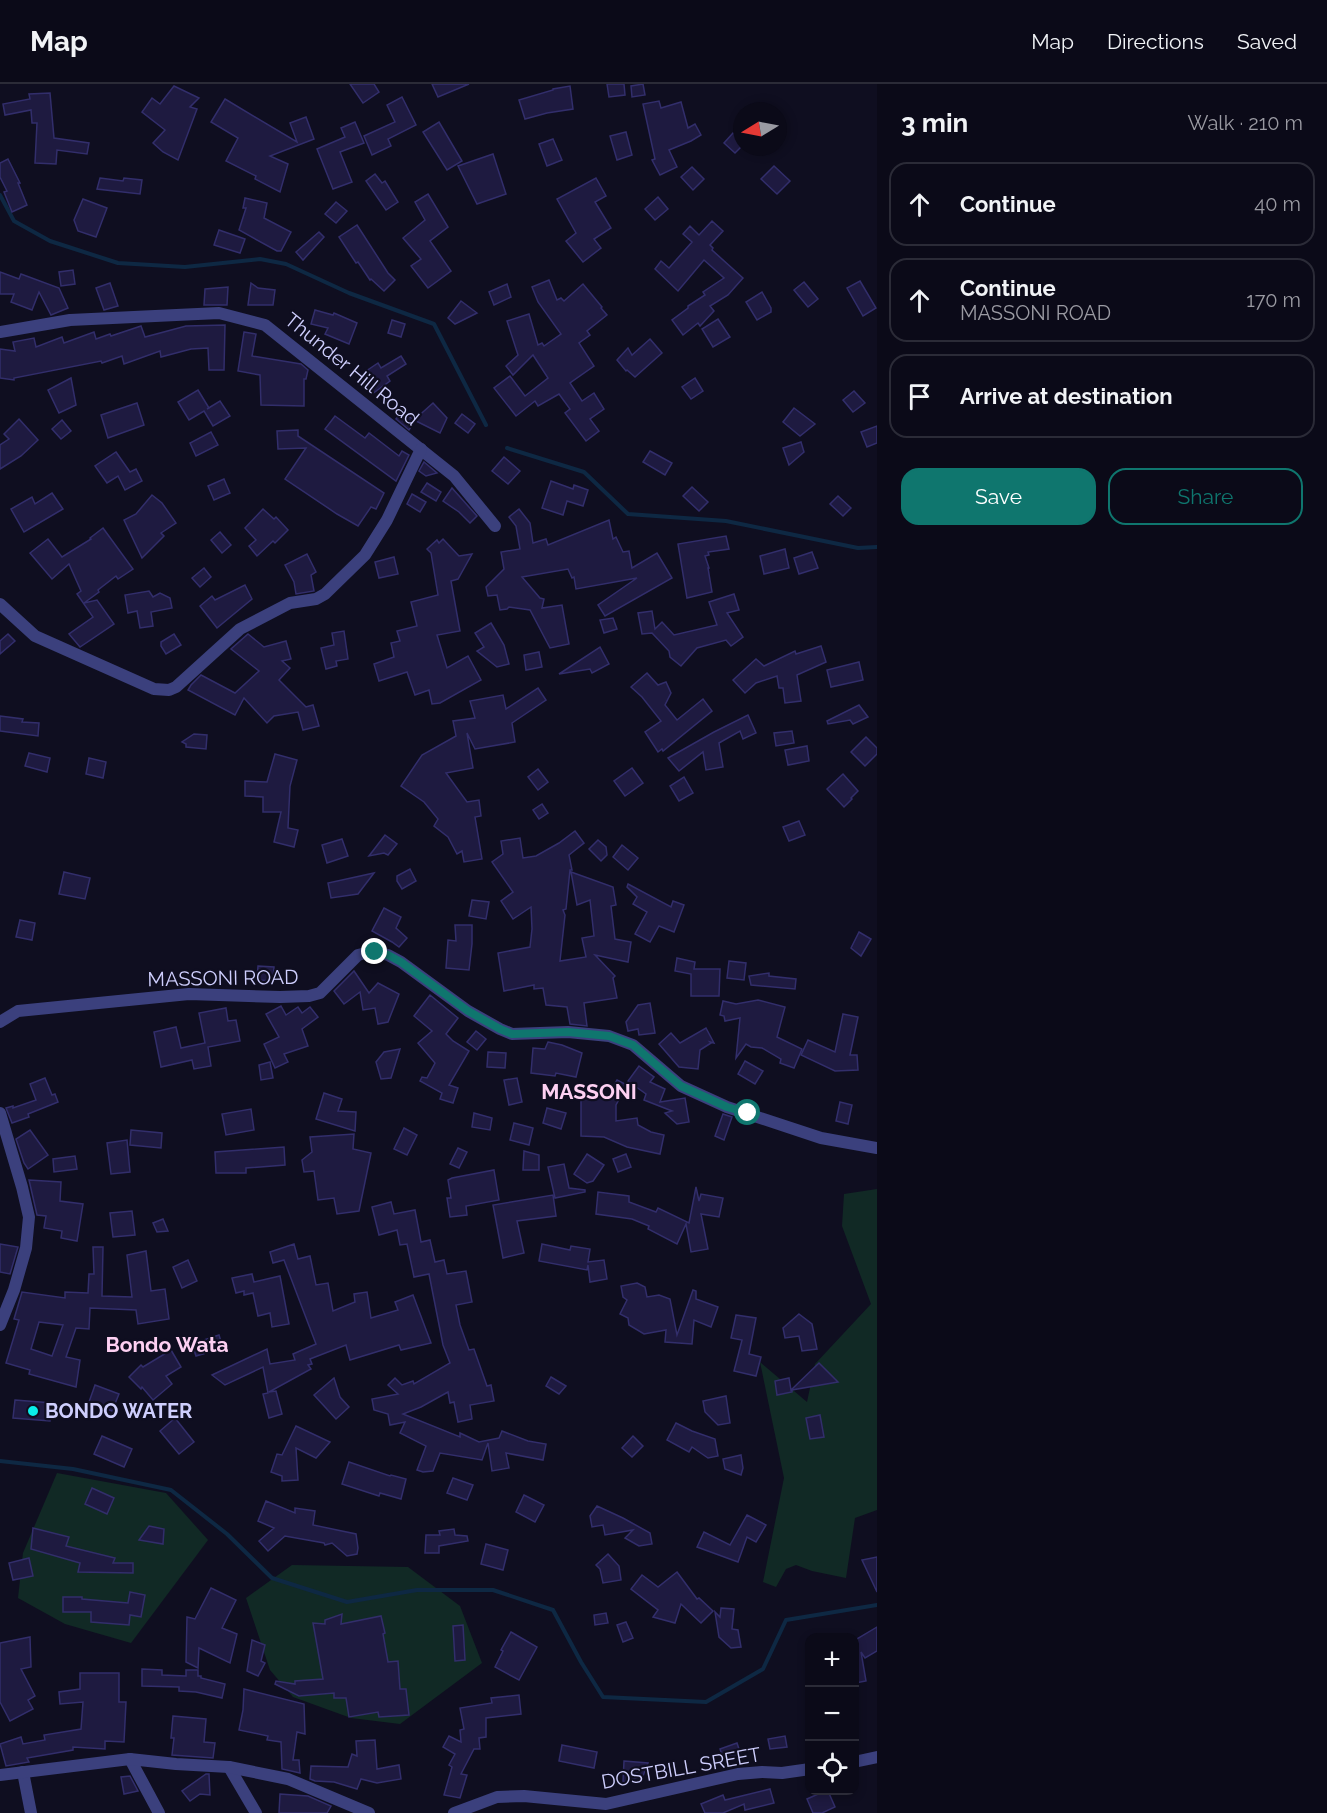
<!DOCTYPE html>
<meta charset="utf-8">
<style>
body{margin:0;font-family:Raleway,sans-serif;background:#191825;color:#f1f3f6}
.controls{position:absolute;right:18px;bottom:18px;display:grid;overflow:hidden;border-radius:12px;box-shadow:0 3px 9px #0003}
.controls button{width:54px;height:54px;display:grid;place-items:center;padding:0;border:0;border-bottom:2px solid #2b2b37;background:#0b0a18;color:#f1f3f6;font:30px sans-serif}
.compass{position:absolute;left:733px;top:18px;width:54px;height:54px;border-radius:50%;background:#0b0a18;box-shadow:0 3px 9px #0003;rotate:260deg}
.stop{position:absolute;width:18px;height:18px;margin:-14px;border:4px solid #0f766e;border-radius:50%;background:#fff}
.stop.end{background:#0f766e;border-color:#fff;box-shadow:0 2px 6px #0008}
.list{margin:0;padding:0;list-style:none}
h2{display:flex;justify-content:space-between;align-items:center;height:78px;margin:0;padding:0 24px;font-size:26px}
h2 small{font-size:20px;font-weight:400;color:#9a9aa2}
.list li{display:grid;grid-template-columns:39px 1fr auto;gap:18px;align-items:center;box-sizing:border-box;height:84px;margin:0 12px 12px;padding:0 12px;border:2px solid #2b2b37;border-radius:18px}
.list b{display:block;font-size:22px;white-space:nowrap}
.list p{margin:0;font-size:20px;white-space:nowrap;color:#9a9aa2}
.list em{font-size:20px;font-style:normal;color:#9a9aa2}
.actions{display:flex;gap:12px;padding:18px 24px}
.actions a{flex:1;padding:14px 0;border:2px solid #0f766e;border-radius:18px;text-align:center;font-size:21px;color:#0f766e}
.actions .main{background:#0f766e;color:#fff}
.icon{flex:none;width:33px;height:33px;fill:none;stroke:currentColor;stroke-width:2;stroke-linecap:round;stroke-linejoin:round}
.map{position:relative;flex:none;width:877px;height:1729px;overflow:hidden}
header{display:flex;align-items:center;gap:36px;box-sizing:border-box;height:84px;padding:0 30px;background:#0b0a18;border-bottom:2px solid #2b2b37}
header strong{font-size:28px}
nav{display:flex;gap:33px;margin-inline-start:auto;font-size:21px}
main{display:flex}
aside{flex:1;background:#0b0a18}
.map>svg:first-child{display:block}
</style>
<header>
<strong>Map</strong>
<nav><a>Map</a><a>Directions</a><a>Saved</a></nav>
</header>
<main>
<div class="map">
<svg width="877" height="1729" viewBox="0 0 877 1729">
<rect width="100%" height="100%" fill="#0f0e20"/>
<g fill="#112925">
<polygon points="877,1105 877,1426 855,1434 846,1494 812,1487 796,1481 786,1485 776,1503 763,1498 784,1394 760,1278 807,1318 815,1280 871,1220 842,1142 844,1110"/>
<polygon points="57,1389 166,1409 208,1456 131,1559 65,1540 18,1514 23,1469"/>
<polygon points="292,1481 408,1483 460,1522 482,1579 400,1640 351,1634 293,1613 270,1586 246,1514"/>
</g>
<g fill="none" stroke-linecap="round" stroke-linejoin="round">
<g stroke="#0e2843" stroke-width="4">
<polyline points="0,111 14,137 50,157 118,179 185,183 260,175 286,180 349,209 434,240 486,341"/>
<polyline points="507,364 584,388 628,430 726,437 858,464 877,463"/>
<polyline points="0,1377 73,1385 171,1406 227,1450 272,1494 347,1518 417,1506 493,1506 553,1526 581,1578 603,1613 706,1618 763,1585 786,1536 877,1521"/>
</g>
</g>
<g fill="#1e1a40" stroke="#322e6b" stroke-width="1.5" fill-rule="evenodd">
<polygon points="350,0 374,0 379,8 363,19"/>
<polygon points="432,0 469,0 438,13"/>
<polygon points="607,0 624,0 625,11 609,13"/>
<polygon points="643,0 645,11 632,13 631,2"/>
<polygon points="174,2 199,14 190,23 197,25 178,76 163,68 153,59 165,46 142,28 152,14 160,20"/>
<polygon points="570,2 573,25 547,29 525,35 519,16 553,6 553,5"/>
<polygon points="50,9 54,54 89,59 87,70 57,66 56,80 35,79 37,39 32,39 31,26 5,31 3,20 30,15 29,10"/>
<polygon points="402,13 416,41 388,55 391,62 372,71 364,52 395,38 387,21"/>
<polygon points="225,15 297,58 290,39 306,33 314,55 270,72 288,80 280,108 255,95 256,92 226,77 238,54 211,38"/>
<polygon points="659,17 661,24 681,18 688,44 695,40 701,51 691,57 669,66 677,83 660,91 652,76 655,75 643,20"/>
<polygon points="355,38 364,59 340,68 352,98 333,105 317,65 345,53 341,44"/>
<polygon points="439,38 462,77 447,86 423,48"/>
<polygon points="626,48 632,71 617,76 610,52"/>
<polygon points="733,49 742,56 742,62 735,69 724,59"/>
<polygon points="553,55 562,76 547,82 539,60"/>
<polygon points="493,70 506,110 477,120 458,82"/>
<polygon points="8,75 20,99 18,99 27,121 12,128 4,108 7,107 0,93 0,79"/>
<polygon points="774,82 790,97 777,110 761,95"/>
<polygon points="692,83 704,95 693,106 681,93"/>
<polygon points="375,90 382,99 385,97 398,118 386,126 366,97"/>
<polygon points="100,94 123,97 124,94 142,96 140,110 97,105"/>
<polygon points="596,94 606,112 595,118 611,144 594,155 601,164 583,178 566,157 576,149 557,115"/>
<polygon points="428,110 448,143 430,157 451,187 428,204 411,182 421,175 403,154 425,136 415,118"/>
<polygon points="658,113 668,125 655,136 645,125"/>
<polygon points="245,114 267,119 264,134 291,148 281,167 277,167 239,146 246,124 243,124"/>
<polygon points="83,115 107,124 96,153 78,147 74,136"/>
<polygon points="336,118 347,127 336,139 325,130"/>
<polygon points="712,137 723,147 710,161 713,164 712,166 743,194 728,211 710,222 714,227 700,242 698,239 683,251 672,236 688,224 688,222 705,211 703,208 724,194 704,176 678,207 655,185 661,177 669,184 692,158 683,150 690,142 699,151"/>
<polygon points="357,141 388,189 395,196 384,207 371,195 370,196 358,178 356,179 339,153"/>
<polygon points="219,146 245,155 240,169 214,161"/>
<polygon points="319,148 324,153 303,176 296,168"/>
<polygon points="73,186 75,200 61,202 59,188"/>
<polygon points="0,188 19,195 21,190 59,204 68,224 51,231 39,208 32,226 11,218 14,210 0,210"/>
<polygon points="549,196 557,216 561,214 564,217 583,200 602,223 601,224 607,231 587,247 590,251 579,259 594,282 570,299 582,317 594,309 604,325 590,335 599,347 586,357 565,329 570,325 559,310 538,322 535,317 516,332 494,304 510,292 525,312 548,294 533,271 513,291 506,282 518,271 507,237 529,230 538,261 542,259 544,262 561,250 538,218 532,203"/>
<polygon points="860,197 876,224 863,232 847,204"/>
<polygon points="804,198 818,215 808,223 794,206"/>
<polygon points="110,199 118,222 104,226 96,204"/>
<polygon points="251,199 258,204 275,206 273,221 248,221"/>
<polygon points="507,200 511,213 494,221 489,208"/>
<polygon points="228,203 227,221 204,221 205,205"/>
<polygon points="762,208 771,224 771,228 757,236 746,218"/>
<polygon points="461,217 477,229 455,240 448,234"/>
<polygon points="315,226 333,231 334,229 357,239 349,260 325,250 328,244 311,240"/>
<polygon points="718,235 730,253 713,263 702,245"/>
<polygon points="392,236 405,240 401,253 388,249"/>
<polygon points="225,241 224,286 209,286 208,264 191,265 161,273 160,267 124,280 122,272 102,279 101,277 14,294 14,296 0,294 0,265 15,267 13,258 34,254 36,263 62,253 64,259 94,248 96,255 110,250 111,252 141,242 145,253 186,242"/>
<polygon points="244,248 256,250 252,272 301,280 308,286 306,295 304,295 304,322 261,321 260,291 238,287"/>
<polygon points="650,255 662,269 635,293 627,286 626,287 617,276 628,264 632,271"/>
<polygon points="401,272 406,280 387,292 390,297 372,310 359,292 378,279 381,284"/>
<polygon points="71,294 76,321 59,329 48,306"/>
<polygon points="695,294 703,307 691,315 682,303"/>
<polygon points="198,306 209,324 207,325 220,317 230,332 213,342 204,327 189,336 178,318"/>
<polygon points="854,307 865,319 853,328 843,316"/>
<polygon points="137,319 144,341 108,354 101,331"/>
<polygon points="433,319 447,334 440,349 414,336"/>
<polygon points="794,324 815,340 800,352 783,338"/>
<polygon points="402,327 415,337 409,346 396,335"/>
<polygon points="462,330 475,340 468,349 455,339"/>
<polygon points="335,332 365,354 369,349 399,372 402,367 409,371 396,397 325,345"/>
<polygon points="19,335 38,356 21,372 0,385 0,361 9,355 4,350"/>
<polygon points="62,336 71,347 61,355 52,345"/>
<polygon points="877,342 877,359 867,363 861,348"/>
<polygon points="298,346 298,352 384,409 376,425 371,423 358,442 337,430 285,395 306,364 278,365 277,347"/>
<polygon points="211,348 218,361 196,372 190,359"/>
<polygon points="801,358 804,368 789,381 783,364"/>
<polygon points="650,367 672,379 665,391 643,378"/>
<polygon points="116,368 130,388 136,385 142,397 125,406 118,392 107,399 95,382"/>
<polygon points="504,373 520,387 508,400 492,387"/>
<polygon points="424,378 437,389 426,392 419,387"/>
<polygon points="224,395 230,409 214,416 208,402"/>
<polygon points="551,397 573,405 574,401 588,406 583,422 567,417 563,431 542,424"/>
<polygon points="427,399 441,408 436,417 421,408"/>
<polygon points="692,403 708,418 699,427 683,412"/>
<polygon points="452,404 477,432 470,439 459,428 443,417"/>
<polygon points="52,409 63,425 24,448 11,425 32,413 35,420"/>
<polygon points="412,410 426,418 420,428 407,420"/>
<polygon points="152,411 162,419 176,439 161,449 164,452 142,474 124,436 136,430"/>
<polygon points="838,412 851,424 843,432 830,420"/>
<polygon points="263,425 274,435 276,433 288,446 275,459 273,457 257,472 249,462 256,456 245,444"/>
<polygon points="519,425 530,439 533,459 546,455 548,461 609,436 613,455 616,453 623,468 629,467 632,484 657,469 672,494 605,532 598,521 637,494 576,505 574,493 572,494 568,485 522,493 540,514 544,515 542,524 562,521 569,560 550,564 530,526 509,523 507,525 500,526 497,511 488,512 486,503 504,485 501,468 520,465 516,442 509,433"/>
<polygon points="103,444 133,485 118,495 116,492 98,506 99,508 84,519 97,516 114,540 80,563 69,550 93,533 77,510 81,507 69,480 52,495 30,469 48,455 62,473 91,455 90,454"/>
<polygon points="220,448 231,461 222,469 211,456"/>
<polygon points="726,452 729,465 708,468 709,471 705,472 709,484 708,484 712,508 687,514 678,460"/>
<polygon points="443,455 459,472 472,470 458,495 451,497 460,547 437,551 447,584 468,572 481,596 440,619 432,620 429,606 415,611 407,588 379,597 374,580 394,573 391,559 400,557 397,547 417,542 411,518 438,511 431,469 427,465 437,456 439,459"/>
<polygon points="785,465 789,484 764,490 760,472"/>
<polygon points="812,468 818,484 799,490 794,474"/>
<polygon points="307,470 316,488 311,491 314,507 296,510 294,498 285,481"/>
<polygon points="394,473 398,490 379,494 375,478"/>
<polygon points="204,484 211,493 200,503 192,494"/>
<polygon points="245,501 252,515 217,544 200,522 212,512 215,516"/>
<polygon points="149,507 153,513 160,509 170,514 172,524 151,528 153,542 140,544 137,527 128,529 125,511"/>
<polygon points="734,510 739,526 727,529 743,553 731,562 726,556 697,564 681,582 670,573 669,567 652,549 642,550 638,529 652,527 655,545 662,538 674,551 717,541 709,518"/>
<polygon points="613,534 617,545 604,549 600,536"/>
<polygon points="491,539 504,561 509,580 497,583 477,567 484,563 475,549"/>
<polygon points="344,547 348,575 336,577 337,582 326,585 321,564 334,561 332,549"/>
<polygon points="8,550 15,557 0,570 0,557"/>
<polygon points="174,550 181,561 166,570 161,562 161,558"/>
<polygon points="248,550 264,563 286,557 291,575 282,577 290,584 279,596 306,623 313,621 319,642 303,646 298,628 274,632 267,639 244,614 235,631 188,606 191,601 201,591 235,609 259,587 231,565"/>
<polygon points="821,562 826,578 797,591 801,617 785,619 783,604 779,604 777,592 756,599 745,609 733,596 756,575 764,582 795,567 796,570"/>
<polygon points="600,563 609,580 592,589 590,585 559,590"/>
<polygon points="539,568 542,583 526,586 524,571"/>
<polygon points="859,578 863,596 831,603 827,586"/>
<polygon points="647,589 658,601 666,598 671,609 665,621 677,636 703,615 712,627 663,667 662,665 658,668 645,648 661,637 642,613 631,603"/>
<polygon points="538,604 546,616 512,639 515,658 475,665 467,649 473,684 446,689 467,718 479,716 481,732 475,733 482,775 464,778 462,767 457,770 448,753 434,742 438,735 424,718 401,702 422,671 456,652 453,637 475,634 470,617 503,611 506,625"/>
<polygon points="859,621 868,633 853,640 850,636 828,640 827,637"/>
<polygon points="748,631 756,649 743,655 740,647 719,659 723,683 706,686 703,668 679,687 668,674 714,648"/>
<polygon points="0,632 23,635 22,638 39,639 38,652 0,647"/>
<polygon points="792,647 794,659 776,662 774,649"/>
<polygon points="194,650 207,651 206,665 186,663 186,660 182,658"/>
<polygon points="866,653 877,664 877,670 865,682 851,668"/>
<polygon points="807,662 809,677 788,681 785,666"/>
<polygon points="29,669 50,674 47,688 25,682"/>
<polygon points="275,670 297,676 290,702 288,744 298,746 294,763 274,758 281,728 263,728 263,713 245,712 245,697 267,698"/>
<polygon points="89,674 106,678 103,694 86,690"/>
<polygon points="632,684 643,699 625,712 614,697"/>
<polygon points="538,685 548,698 538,706 528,693"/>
<polygon points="843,690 858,707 851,714 852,715 844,723 827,705"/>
<polygon points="684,693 693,709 679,717 670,702"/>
<polygon points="542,720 548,729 539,735 533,726"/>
<polygon points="799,737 805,751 789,757 783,743"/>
<polygon points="575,747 584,759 569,771 572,786 570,786 566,825 563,826 565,831 560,877 586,873 582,854 594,852 590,816 577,821 571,788 613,803 616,821 611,822 615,855 631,858 628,878 595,871 615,892 613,894 617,914 584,919 587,942 570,940 567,923 546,921 543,904 534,905 534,901 504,907 498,869 530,863 532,845 531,823 513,835 501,817 513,808 492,778 503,770 501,757 520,754 523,774 536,772 559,759"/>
<polygon points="385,751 397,760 388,771 384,769 369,772"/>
<polygon points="342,755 348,772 327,779 322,761"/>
<polygon points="598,756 606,763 607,771 601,777 589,765"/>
<polygon points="622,761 638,774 628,786 613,773"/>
<polygon points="410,785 416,797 402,805 397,797 397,792"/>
<polygon points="64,788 90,794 85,815 59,810"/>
<polygon points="374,789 358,810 331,814 328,799"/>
<polygon points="628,800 671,823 673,817 684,821 674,848 659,842 650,858 635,850 647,828 633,820 637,813 627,803"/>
<polygon points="472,816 489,818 486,835 469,832"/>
<polygon points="384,824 401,833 396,844 407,854 399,863 392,858 372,847"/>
<polygon points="20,836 35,839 32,856 16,853"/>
<polygon points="455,841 472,841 472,860 469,886 446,884 448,856 456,857"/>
<polygon points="859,848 871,855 861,872 851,864"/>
<polygon points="677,874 695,878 694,885 720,885 719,912 691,912 691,890 675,887"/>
<polygon points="729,877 746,879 744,896 727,894"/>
<polygon points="258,882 274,883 273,897 257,896"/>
<polygon points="354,887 369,909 378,899 399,910 388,938 378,940 375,924 363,926 360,908 344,920 334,907"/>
<polygon points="769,889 769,892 796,895 795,905 751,901 749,892"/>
<polygon points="430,911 458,934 446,950 453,957 469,967 449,1001 458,1004 453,1019 440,1015 442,1009 420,997 422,993 427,994 435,979 418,959 432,947 414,932"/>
<polygon points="758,916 785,923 777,953 802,965 794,984 780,979 781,975 762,964 751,963 746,960 736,974 740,934 725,937 724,932 720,931 723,917 736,920"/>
<polygon points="650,919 655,949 639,951 638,945 628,947 626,938 638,921"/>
<polygon points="281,922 286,931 298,923 302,929 310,923 318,933 302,945 308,962 284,970 288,978 275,984 264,960 279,953 266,930"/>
<polygon points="226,924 228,937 236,936 240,957 208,963 211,982 194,985 192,976 161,983 154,948 176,943 181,964 205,959 199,929"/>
<polygon points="843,930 858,933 850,971 857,971 858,986 835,987 801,971 808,956 835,968"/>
<polygon points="706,944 714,959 710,958 711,959 700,966 698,985 679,983 659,960 671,949 680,959"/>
<polygon points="476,947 486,955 477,966 467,958"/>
<polygon points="548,958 562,961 582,969 576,993 556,989 555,992 531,989 533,964 545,965"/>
<polygon points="400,965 391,994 381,995 376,978 384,968"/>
<polygon points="488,968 506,969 505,984 487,983"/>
<polygon points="745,977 763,987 755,1000 738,990"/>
<polygon points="270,978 273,994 261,996 259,981"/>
<polygon points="639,982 654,993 650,998 665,1005 660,1018 685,1014 689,1038 677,1040 665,1029 672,1027 644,1016 646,1010 628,997"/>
<polygon points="45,994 52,1011 55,1010 58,1018 28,1030 29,1033 12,1039 6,1024 13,1022 13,1024 36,1016 30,1000"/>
<polygon points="517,994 522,1018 509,1021 504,996"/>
<polygon points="617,996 627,1001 616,1021 616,1037 637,1034 638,1041 651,1048 664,1051 660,1070 627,1063 604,1053 581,1052 581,1010 608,1013"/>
<polygon points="324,1009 342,1015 338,1027 356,1028 355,1047 316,1035"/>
<polygon points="840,1018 852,1021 848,1040 836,1037"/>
<polygon points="547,1024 566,1029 561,1045 543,1039"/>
<polygon points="251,1025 254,1046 226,1051 222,1030"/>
<polygon points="474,1029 492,1034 490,1046 472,1043"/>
<polygon points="723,1030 732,1033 724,1056 715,1052"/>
<polygon points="514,1039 533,1044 529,1061 510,1056"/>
<polygon points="404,1044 417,1051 407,1071 394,1065"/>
<polygon points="30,1046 48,1071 28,1085 24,1079 16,1055"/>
<polygon points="131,1046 162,1049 161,1064 130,1061"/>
<polygon points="354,1050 353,1065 371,1069 359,1127 337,1130 334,1114 318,1116 314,1087 304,1088 302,1076 312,1068 310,1053"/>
<polygon points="127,1056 130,1088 111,1090 107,1059"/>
<polygon points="284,1063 285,1081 246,1084 246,1089 216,1089 215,1068"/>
<polygon points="458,1064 467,1068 459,1084 450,1080"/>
<polygon points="524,1067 539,1071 539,1086 523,1086"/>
<polygon points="587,1070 604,1081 593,1097 587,1099 574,1090"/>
<polygon points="626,1070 631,1083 618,1088 613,1075"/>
<polygon points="75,1072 77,1085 54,1088 53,1075"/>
<polygon points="564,1080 569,1104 585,1106 585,1108 555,1114 548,1083"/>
<polygon points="494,1086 499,1116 466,1122 467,1131 450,1133 447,1114 451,1114 448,1096 452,1094"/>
<polygon points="29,1096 61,1098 60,1117 83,1120 77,1157 61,1154 62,1147 44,1144 46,1132 37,1131"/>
<polygon points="696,1103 699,1117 701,1110 723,1114 719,1133 701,1130 708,1165 691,1168 686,1140 677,1160 648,1145 649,1142 632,1135 596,1130 598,1108 629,1112 629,1118 656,1128 658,1124 689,1139"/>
<polygon points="553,1111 556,1132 517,1137 524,1169 503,1174 493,1121"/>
<polygon points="391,1118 394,1130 415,1126 421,1158 430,1156 435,1178 444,1176 447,1190 466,1187 472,1218 456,1221 460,1241 469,1266 474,1265 487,1302 491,1301 494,1317 470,1321 472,1335 458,1338 454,1318 450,1319 448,1308 421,1323 403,1330 460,1353 460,1349 479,1358 499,1354 502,1347 528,1357 546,1360 543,1376 506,1369 509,1384 492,1387 488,1359 482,1376 440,1369 433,1387 423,1388 417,1386 426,1362 400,1349 405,1338 390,1341 388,1330 374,1326 372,1315 398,1310 388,1301 395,1294 402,1301 413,1297 414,1300 450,1279 443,1261 429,1190 414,1193 407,1160 400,1161 397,1146 379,1151 372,1123"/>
<polygon points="132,1127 135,1151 113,1153 110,1129"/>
<polygon points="163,1135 168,1147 157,1148 153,1139"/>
<polygon points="0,1160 18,1163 10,1190 0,1188"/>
<polygon points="294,1160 298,1175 310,1172 316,1201 328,1199 333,1227 355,1218 354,1210 367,1208 371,1234 398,1226 395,1218 413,1211 431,1259 401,1266 399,1261 350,1276 346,1261 310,1275 312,1280 308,1281 311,1285 269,1308 276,1307 282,1330 269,1334 263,1310 268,1309 263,1283 225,1301 212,1291 267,1265 270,1280 295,1276 293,1270 316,1260 284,1176 273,1179 270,1168"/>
<polygon points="542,1160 570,1166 571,1162 590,1165 588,1178 604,1176 607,1195 590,1198 588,1181 587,1186 539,1177"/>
<path d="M93,1163H103L102,1212L132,1213L127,1171L146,1167L151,1207L165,1205L169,1235L138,1240L136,1226L90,1224L89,1245L76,1244L66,1273L80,1276L76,1303L29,1290L30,1286L6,1279L19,1236L14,1235L22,1208L65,1214V1208L88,1209L89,1190H94ZM39,1238L63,1241L52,1272L31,1265Z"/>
<polygon points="188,1176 197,1197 182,1204 173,1183"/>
<polygon points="252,1190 254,1198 280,1192 289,1240 272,1243 270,1229 258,1232 253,1209 244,1211 244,1207 236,1209 232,1194"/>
<polygon points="637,1199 645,1203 647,1213 659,1211 670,1215 677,1251 693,1206 696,1207 696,1215 718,1223 711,1243 694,1236 692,1260 665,1258 666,1246 644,1250 629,1241 628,1234 620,1230 627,1216 623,1213 621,1202"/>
<polygon points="799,1230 812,1240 817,1265 802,1267 799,1252 785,1254 783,1244"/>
<polygon points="736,1231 756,1234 749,1270 761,1273 756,1292 734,1287 742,1256 731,1254"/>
<polygon points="219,1251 223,1264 196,1272 192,1260"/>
<polygon points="171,1266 181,1283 166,1292 172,1300 153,1316 142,1303 141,1305 129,1293 141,1281 143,1283"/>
<polygon points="819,1279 838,1298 792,1306 792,1308 777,1311 775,1297 789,1294 791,1306"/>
<polygon points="551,1293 566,1302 559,1310 546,1302"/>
<polygon points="334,1294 340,1313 349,1323 336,1335 314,1311"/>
<polygon points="95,1301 119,1310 112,1327 89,1318"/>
<polygon points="726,1312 730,1339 718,1341 705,1328 703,1317"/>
<polygon points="15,1316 52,1319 50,1337 13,1334"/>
<polygon points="820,1331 824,1353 810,1355 806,1334"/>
<polygon points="175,1334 194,1358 179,1370 160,1347"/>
<polygon points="676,1339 692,1347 715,1355 718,1372 708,1374 692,1363 689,1368 667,1356"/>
<polygon points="296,1342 330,1358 316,1374 296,1364 298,1396 282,1397 282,1392 271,1388 277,1370 282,1371"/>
<polygon points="102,1352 132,1365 124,1383 94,1370"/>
<polygon points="633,1352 643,1362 632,1373 622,1364"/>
<polygon points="741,1371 743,1384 741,1391 725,1385 723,1375"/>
<polygon points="349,1378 390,1392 391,1391 406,1395 401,1415 380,1409 379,1412 342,1400"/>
<polygon points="453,1394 473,1401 467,1416 447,1409"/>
<polygon points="92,1404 114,1414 107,1430 85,1420"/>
<polygon points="524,1411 544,1421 535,1438 516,1428"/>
<polygon points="266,1417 295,1429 295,1424 315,1427 313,1441 356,1450 358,1464 357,1470 347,1472 332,1459 325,1461 324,1459 285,1452 268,1467 259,1457 274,1444 258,1437"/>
<polygon points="597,1422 623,1434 650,1449 652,1460 639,1462 625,1454 633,1446 605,1451 603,1441 592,1443 590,1432"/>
<polygon points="747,1431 766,1441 756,1458 747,1453 738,1478 697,1463 704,1448 730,1461"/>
<polygon points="149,1442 164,1445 163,1460 139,1456"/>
<polygon points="33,1444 69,1453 66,1462 115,1474 113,1479 133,1479 133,1489 78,1488 80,1479 31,1465"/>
<polygon points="454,1445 455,1451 467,1452 468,1457 439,1462 439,1469 425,1469 426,1451 440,1451 439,1447"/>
<polygon points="486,1460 508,1466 503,1486 481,1480"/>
<polygon points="608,1470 619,1482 621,1496 603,1499 600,1485 596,1481"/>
<polygon points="877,1473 877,1508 862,1476"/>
<polygon points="29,1474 33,1492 13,1496 9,1479"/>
<polygon points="677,1488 697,1515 699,1514 713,1527 701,1539 681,1520 675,1539 653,1533 658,1526 631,1505 642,1491 658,1503"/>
<polygon points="211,1504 236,1516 222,1544 237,1550 230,1579 199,1564 198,1584 186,1578 187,1533 195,1535"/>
<polygon points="130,1508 145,1511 141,1533 130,1531 129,1541 91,1538 91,1528 63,1528 63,1513 82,1513 82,1515 128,1519"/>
<polygon points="721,1524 734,1525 732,1545 738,1546 741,1563 731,1564 719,1553 715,1528 720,1533"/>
<polygon points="606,1529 608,1539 595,1541 594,1531"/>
<polygon points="342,1530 341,1540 381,1532 385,1549 383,1550 388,1578 398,1577 400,1605 406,1605 409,1631 379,1633 378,1628 349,1633 346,1614 334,1614 334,1609 299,1612 275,1600 276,1597 295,1600 295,1597 323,1595 313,1539 325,1540 325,1536"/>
<polygon points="626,1538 633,1554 623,1558 617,1541"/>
<polygon points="463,1541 465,1576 455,1577 453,1542"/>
<polygon points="877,1543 877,1567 865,1574 861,1568 866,1597 855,1599 855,1561 857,1561 855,1556"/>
<polygon points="511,1548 537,1563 519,1596 495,1583 503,1567 501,1566"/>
<polygon points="30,1553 31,1583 21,1585 35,1612 28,1616 33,1625 10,1637 0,1618 0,1559"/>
<polygon points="252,1556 265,1561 261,1577 265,1579 258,1592 247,1587"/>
<polygon points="142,1585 162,1586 162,1591 186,1592 186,1586 198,1586 198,1592 201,1592 201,1594 225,1600 222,1614 196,1608 179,1607 179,1603 142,1602"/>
<polygon points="80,1589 119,1589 119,1618 126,1618 124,1658 105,1657 105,1665 73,1663 73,1666 27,1674 29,1678 6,1682 0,1660 21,1653 23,1660 45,1656 44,1651 81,1645 83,1618 60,1620 59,1608 80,1605"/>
<polygon points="244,1605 304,1620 305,1650 297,1648 293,1676 299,1676 300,1689 282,1685 281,1658 267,1656 268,1652 239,1646 243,1626"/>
<polygon points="519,1611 521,1630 486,1634 486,1653 479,1654 480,1665 474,1665 461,1690 467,1691 460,1714 444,1711 452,1683 449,1681 455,1670 443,1663 449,1652 461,1658 460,1646 464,1645 460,1624 492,1619 491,1614"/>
<polygon points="173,1632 206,1635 204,1658 215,1659 213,1674 172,1671 174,1654 171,1654"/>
<polygon points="785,1652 787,1663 770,1665 768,1655"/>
<polygon points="375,1656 377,1685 399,1681 401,1695 377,1699 361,1695 357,1705 334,1698 315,1697 310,1695 311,1682 348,1683 352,1670 357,1672 356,1657"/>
<polygon points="737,1659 741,1671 724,1677 720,1665"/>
<polygon points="562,1661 597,1668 594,1684 559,1677"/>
<polygon points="624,1677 648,1679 643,1692 623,1698"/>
<polygon points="206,1690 209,1690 210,1711 200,1710 190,1717 182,1707"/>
<polygon points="130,1692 138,1707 124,1710 121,1693"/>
<polygon points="770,1705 774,1719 745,1726 744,1720 723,1729 705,1729 701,1720 723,1711 725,1716"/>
<polygon points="825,1707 828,1707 835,1723 822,1729 813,1729 807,1715"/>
<polygon points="280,1710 308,1712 331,1722 327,1729 279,1729"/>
</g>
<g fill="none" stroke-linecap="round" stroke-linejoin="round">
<g stroke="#3b407d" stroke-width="12">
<polyline points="0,248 70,236 219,229 265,241 454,392 495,442"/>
<polyline points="0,520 35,552 154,605 169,606 176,603 240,545 290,519 316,515 325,510 365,471 387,436 421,365"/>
<polyline points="0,938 18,927 189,910 280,913 309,912 320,909 358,871 366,869 375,868 388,871 401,878 468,927 500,945 512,950 568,948 609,952 633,961 681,1002 727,1023 821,1054 877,1064"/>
<polyline points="0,1029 22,1103 29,1133 26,1164 14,1206 0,1241"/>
<polyline points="130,1675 159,1729"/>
<polyline points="854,1678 877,1673"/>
<polyline points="229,1683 256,1729"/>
<polyline points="23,1688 31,1729"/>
<polyline points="0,1691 130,1675 176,1680 229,1683 288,1695 369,1729"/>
<polyline points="454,1729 497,1713 524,1712 606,1720 738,1690 762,1688 782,1689 810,1685"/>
</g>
</g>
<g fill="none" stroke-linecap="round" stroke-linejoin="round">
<polyline stroke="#0f766e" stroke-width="8" points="375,868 388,871 401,878 468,927 500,945 512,950 568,948 609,952 633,961 681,1002 727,1023 748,1029"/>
</g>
<circle fill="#0aede8" stroke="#0f0e20" stroke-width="2" cx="33" cy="1327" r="6"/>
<g text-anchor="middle" stroke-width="4.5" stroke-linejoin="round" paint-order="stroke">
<g font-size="20" fill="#cecefd" stroke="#0f0e20">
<text transform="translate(352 285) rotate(39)" y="7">Thunder Hill Road</text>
<text transform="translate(223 894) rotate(-1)" y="7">MASSONI ROAD</text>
<text transform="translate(681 1684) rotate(-10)" y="7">DOSTBILL SREET</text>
</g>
<g font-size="20" font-weight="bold" fill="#cecefd" stroke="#0f0e20" text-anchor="start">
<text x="45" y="1334">BONDO WATER</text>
</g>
<g font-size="21" font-weight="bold" fill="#fdd0f2" stroke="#0f0e20">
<text x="589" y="1015">MASSONI</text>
<text x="167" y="1268">Bondo Wata</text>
</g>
</g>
</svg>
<div class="controls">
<button>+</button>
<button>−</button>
<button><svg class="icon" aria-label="locate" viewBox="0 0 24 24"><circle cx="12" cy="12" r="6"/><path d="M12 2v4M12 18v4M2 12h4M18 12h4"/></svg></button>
</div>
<svg class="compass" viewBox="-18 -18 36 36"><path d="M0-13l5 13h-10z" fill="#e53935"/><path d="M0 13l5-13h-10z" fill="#9a9aa2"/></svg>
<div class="stop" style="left:748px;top:1029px"></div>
<div class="stop end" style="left:375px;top:868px"></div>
</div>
<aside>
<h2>3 min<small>Walk · 210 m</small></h2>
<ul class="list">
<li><svg class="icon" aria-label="ahead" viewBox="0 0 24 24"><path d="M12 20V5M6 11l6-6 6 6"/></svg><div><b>Continue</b></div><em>40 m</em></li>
<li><svg class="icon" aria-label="ahead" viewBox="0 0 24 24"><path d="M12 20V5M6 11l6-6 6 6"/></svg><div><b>Continue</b><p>MASSONI ROAD</p></div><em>170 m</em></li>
<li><svg class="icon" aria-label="arrive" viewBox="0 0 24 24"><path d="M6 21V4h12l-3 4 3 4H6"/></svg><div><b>Arrive at destination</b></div></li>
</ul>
<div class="actions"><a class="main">Save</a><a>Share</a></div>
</aside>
</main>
